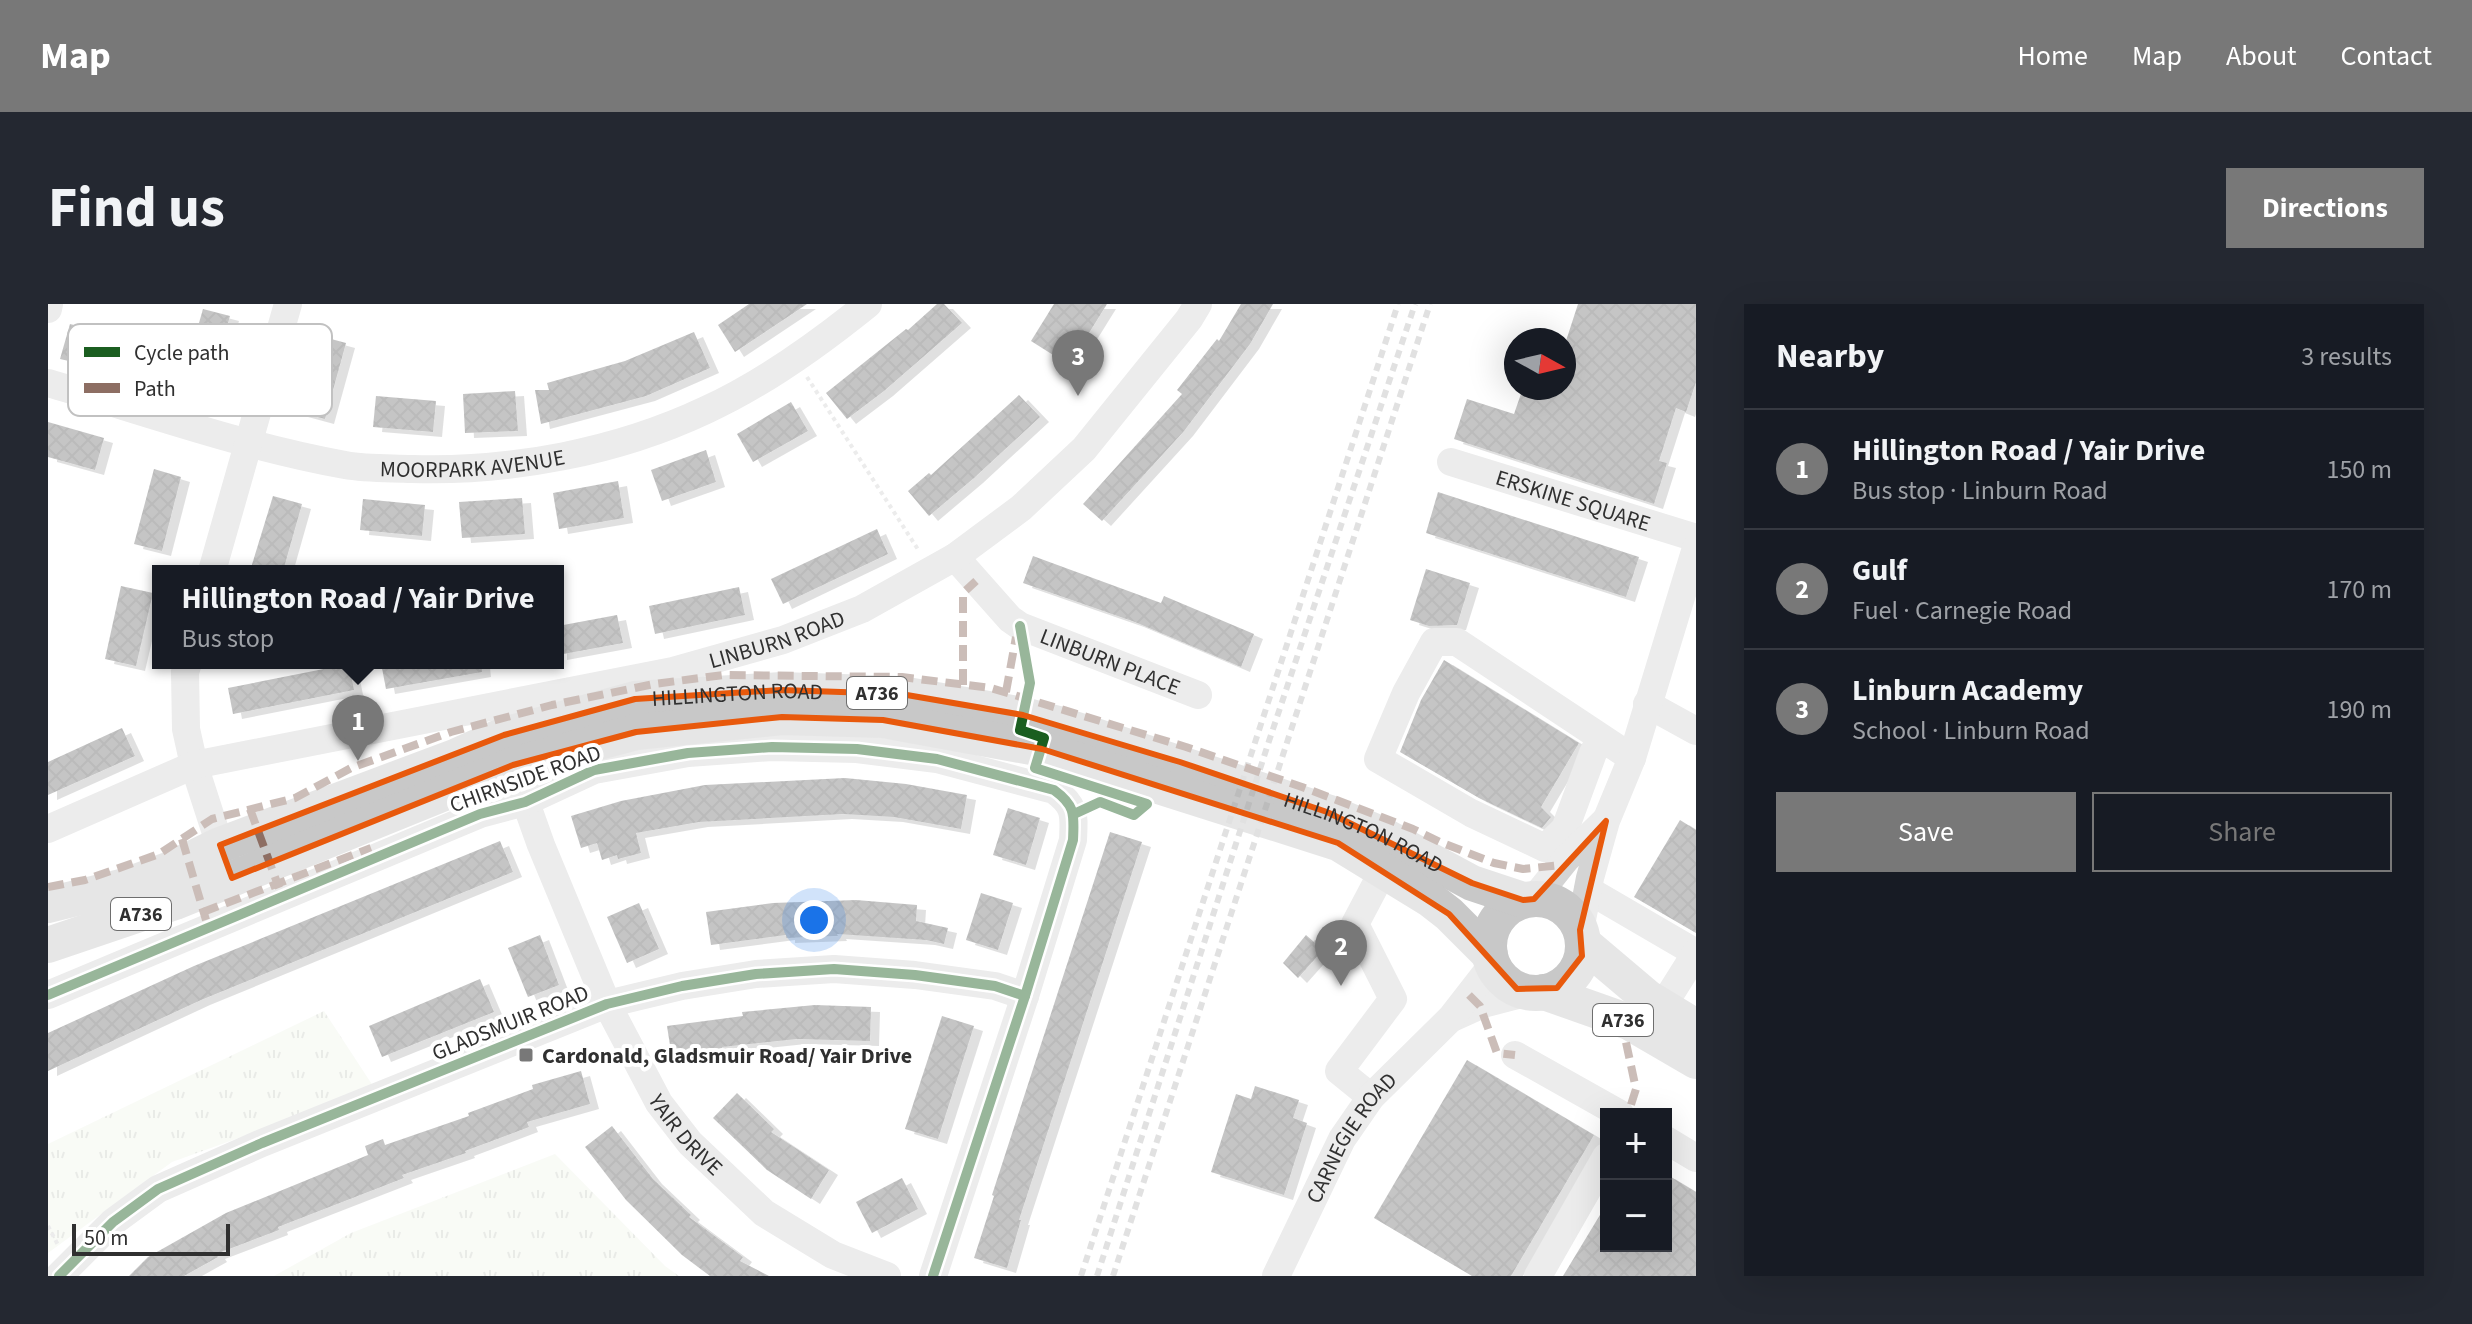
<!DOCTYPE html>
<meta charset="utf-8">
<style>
body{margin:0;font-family:"Source Sans 3",sans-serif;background:#242831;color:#f1f3f6}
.controls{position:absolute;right:24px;bottom:24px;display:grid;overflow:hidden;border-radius:0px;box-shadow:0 8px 32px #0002}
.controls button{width:72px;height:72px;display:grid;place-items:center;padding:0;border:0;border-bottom:2px solid #363941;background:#171b24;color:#f1f3f6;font:40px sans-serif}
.compass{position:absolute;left:1456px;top:24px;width:72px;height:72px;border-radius:50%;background:#171b24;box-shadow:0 8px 32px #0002;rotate:98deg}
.scale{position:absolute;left:24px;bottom:20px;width:158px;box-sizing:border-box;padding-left:8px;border:4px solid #303030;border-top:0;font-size:22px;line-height:28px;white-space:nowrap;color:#303030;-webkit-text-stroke:6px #fff;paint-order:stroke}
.you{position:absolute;left:766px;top:616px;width:28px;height:28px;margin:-20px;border:6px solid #fff;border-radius:50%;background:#1a73e8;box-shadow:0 0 0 12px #1a73e833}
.badge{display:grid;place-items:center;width:52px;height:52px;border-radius:50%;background:#787878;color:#fff;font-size:26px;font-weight:700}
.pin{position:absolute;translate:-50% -66px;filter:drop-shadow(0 2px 4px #0008)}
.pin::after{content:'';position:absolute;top:42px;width:28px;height:24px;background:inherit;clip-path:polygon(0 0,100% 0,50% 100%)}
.popup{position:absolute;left:104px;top:261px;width:412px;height:104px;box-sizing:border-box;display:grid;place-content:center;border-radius:0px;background:#171b24;filter:drop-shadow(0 2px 6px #0005);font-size:26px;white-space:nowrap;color:#9ea1a6}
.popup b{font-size:30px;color:#f1f3f6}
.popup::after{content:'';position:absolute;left:50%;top:100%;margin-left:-16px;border:16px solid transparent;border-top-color:#171b24}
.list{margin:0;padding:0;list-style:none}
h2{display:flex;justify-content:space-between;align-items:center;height:104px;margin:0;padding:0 32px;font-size:34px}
h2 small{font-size:26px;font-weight:400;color:#9ea1a6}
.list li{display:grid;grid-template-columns:52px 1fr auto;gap:24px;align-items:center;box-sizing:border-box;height:120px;padding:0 32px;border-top:2px solid #363941}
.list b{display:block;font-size:30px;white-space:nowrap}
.list p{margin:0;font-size:26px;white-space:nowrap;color:#9ea1a6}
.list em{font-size:26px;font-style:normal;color:#9ea1a6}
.actions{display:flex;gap:16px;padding:24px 32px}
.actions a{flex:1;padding:18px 0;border:2px solid #787878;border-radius:0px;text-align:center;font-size:28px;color:#787878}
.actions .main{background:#787878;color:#fff}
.map{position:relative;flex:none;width:1648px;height:972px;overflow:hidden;border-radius:0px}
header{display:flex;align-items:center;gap:48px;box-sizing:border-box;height:112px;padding:0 40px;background:#787878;color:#fff}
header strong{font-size:38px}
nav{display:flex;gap:44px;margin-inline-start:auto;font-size:28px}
.intro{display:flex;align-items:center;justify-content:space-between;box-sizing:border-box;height:192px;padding:0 48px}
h1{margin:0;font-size:56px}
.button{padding:20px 36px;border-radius:0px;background:#787878;color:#fff;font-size:28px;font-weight:700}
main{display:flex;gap:48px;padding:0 48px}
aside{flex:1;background:#171b24;border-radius:0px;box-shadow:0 8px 32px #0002}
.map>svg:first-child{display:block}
</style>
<header>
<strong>Map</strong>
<nav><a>Home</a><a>Map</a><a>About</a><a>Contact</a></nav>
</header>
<div class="intro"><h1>Find us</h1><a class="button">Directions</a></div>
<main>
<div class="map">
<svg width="1648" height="972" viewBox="0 0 1648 972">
<defs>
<pattern id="grass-tufts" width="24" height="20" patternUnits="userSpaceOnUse" patternTransform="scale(2)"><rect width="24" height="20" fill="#f1f5ec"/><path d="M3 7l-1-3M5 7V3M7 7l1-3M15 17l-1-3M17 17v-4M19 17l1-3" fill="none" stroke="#cfd2cb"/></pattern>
<pattern id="building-cross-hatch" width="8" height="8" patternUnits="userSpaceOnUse" patternTransform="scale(2)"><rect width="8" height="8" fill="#7f7f7f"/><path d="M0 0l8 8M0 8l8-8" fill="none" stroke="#686868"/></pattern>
<filter id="shadow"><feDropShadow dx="9" dy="5" stdDeviation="0" flood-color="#0004"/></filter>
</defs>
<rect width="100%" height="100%" fill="#fff"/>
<g fill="url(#grass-tufts)">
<polygon points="276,707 327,785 124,858 0,949 0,840"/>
<polygon points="507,850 617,962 631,972 226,972 303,929"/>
</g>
<g fill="url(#building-cross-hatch)" filter="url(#shadow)">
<polygon points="701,0 759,0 687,48 670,21"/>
<polygon points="889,0 896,0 914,19 836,87 799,115 778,89 858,25 860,26"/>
<polygon points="1006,0 1059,0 1021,61 983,37"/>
<polygon points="1193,0 1225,0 1202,40 1136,127 1054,217 1035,200 1134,90 1129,86 1169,35 1171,37"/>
<polygon points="1530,0 1648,0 1648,78 1638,108 1628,104 1611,157 1619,159 1606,200 1406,135 1419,95 1466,110 1475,84 1516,84 1516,43"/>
<polygon points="155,5 182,12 159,93 132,85"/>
<polygon points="22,20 86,36 78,70 12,55"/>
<polygon points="646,28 662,64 598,92 493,120 487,86 501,86 499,79 577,57"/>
<polygon points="272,32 298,39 277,115 251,108"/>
<polygon points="467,87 470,127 417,129 415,90"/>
<polygon points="971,91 992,113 926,174 881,212 860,187 881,169 883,171"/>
<polygon points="328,92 388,97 385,128 325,123"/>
<polygon points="743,98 760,127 705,158 689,130"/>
<polygon points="0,118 56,134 47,166 0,153"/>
<polygon points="658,146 668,178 614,197 603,166"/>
<polygon points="106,165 133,173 114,247 86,240"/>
<polygon points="570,177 576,214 511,225 505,189"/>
<polygon points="1390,188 1591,253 1578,293 1378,229"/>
<polygon points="225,192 254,200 235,267 202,267"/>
<polygon points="474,194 477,230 414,234 411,198"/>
<polygon points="315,195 377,201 374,232 312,226"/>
<polygon points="829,225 840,250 735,300 723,275"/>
<polygon points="985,252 1113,299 1116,292 1206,330 1193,363 1087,318 975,279"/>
<polygon points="1378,265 1422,279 1409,321 1381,322 1362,316"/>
<polygon points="73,282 105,289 88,362 57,355"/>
<polygon points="691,283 697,311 607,330 601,302"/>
<polygon points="569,311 575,339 510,351 510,322"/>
<polygon points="1396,356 1531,439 1493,503 1503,513 1494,524 1431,494 1352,448 1373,396"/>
<polygon points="333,359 433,359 434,368 338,385"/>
<polygon points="301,360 306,386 185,410 180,384"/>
<polygon points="74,424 87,452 0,491 0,458"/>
<polygon points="797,474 858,480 919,491 913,525 846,513 795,510 651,518 588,529 593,549 570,555 569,551 554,556 549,539 533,544 523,512 573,497 657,481"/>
<polygon points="960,504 992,514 978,561 945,551"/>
<polygon points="1632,516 1648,526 1648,629 1586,593"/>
<polygon points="1062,528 1094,538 971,916 973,916 959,964 926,954 946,892 944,891"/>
<polygon points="452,537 465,568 153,696 0,767 0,729 146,662"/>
<polygon points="933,589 965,599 950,646 918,636"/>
<polygon points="808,596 869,601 868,617 900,624 896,640 878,636 789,630 790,632 738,634 738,631 663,641 658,608 725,599"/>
<polygon points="591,599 611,645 579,659 559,613"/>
<polygon points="492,631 511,681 480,693 460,644"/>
<polygon points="1258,631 1275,646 1250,674 1235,659"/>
<polygon points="432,675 446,708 334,753 321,722"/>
<polygon points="767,701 823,703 822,737 749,735 674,743 675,746 624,754 619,722 695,712 694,708"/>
<polygon points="894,712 926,722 890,835 857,825"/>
<polygon points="1419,756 1546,831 1463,972 1424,972 1326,914"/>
<polygon points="533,767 542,800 479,818 481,823 417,847 418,849 354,871 356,874 230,923 231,926 168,950 170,953 136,972 81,972 100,953 178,909 320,851 317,842 335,835 337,841 421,812 420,809 485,785 484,781"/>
<polygon points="1207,782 1251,796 1245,814 1259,819 1236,891 1163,868 1188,790 1203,795"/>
<polygon points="689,789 726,825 723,828 781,866 763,895 719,866 665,814"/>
<polygon points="564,822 605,875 643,911 641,913 695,953 692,957 721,972 662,972 634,951 578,896 537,843"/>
<polygon points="1618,870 1648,888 1648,972 1515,972 1558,901 1558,942 1618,942"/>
<polygon points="854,874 870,905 824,929 808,898"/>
</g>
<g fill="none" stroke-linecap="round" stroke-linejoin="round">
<g stroke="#d4d4d4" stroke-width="4" stroke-dasharray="4 4" stroke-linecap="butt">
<polyline points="759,73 871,247"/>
<polyline points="0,922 10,941"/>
</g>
<g stroke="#d4d4d4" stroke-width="28">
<polyline points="0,5 1,0"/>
<path id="s1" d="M0,79C98,108 197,143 297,161C319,165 342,164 364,165C463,168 569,148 658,106C713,81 773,38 820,0"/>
<path id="s2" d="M1403,158L1648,234"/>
<path id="s3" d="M907,253L962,315L972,322L1150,391"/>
<polyline points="164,267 240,0"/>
<polyline points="140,359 137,368 138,425 146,461 178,560"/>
<polyline points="1599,400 1648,427"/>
<polyline points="1553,434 1545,449 1517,525 1497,544 1423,509 1330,455 1358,389 1386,338 1409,338 1584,454"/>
<path id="s4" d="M472,482L493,541L559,700L611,799L642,839L716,909L785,951L839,972"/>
<path id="s5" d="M0,525L146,461L625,367L735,336L814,305L907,253L973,204L1036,145L1141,15L1150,0"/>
<polyline points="1540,586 1648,649"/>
<polyline points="1486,595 1518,555 1557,517"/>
<polyline points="1532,626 1542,574 1558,517 1584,454 1648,244"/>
<path d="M0,691L432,510L477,498L546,466L640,449L724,443L809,445L889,455L1006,486C1028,502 1026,511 1025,536L977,692L885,972"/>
<polyline points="1614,703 1648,649"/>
<polyline points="1404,714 1435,700 1481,688"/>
<polyline points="1467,751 1572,810"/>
<polyline points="1323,793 1291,767 1345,695 1307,620 1336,565"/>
<polyline points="1618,836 1648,854"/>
<polyline points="11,972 65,918 110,885 214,839 559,700 634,682 708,670 786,665 867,671 947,682 977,692"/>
<path id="s6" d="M1228,972L1294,835L1323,793L1403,714L1445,660"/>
<polyline points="1490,972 1558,853"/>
</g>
<g stroke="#c8c8c8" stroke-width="36">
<circle cx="1488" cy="642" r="47"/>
<path id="s7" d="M0,601L77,582L125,564L172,541L409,452L456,431L587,395L733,386L853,390L975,411L1014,421L1279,508L1333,530L1424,579L1475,596"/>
<polyline points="1535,639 1600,694 1648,723"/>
<polyline points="0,641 127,598 465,461 588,428 734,413 835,416 994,445 1290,539 1383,596 1401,610 1442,651"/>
<polyline points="1496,688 1581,718 1648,757"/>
</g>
<g stroke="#bcbcbc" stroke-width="6" stroke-dasharray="8 6" stroke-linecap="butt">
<polyline points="1033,972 1350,0"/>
<polyline points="1049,972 1221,437 1367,0"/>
<polyline points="1065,972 1382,0"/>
</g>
<g stroke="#8d6e63" stroke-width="8" stroke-dasharray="16 8" stroke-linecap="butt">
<polyline points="915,381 915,289 928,277"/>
<polyline points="958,388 968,333"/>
<polyline points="202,505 231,584"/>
<polyline points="134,535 158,616"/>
<polyline points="0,583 37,576 111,550 164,515 247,494 303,464 403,428 504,401 606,380 675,371 854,373 943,384 1138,443 1254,483 1365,525 1392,538 1446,559 1475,565 1513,561"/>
<polyline points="155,608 323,544"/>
<polyline points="1421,691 1432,702 1449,749 1467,751"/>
<polyline points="1573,715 1588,785 1580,810"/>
</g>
<g stroke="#fff" stroke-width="15">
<g id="cycleway">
<polyline points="972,322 982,379 972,426 996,434 987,464 1099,500 1086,511 1052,498 1026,510"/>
<path d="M0,691L432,510L477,498L546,466L640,449L724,443L809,445L889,455L1006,486C1028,502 1026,511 1025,536L977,692L885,972"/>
<polyline points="11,972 65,918 110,885 214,839 559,700 634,682 708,670 786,665 867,671 947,682 977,692"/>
</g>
</g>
<use href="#cycleway" stroke="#1b5e20" stroke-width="10"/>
</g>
<path d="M0 0H1648V972H0ZM733,386L853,390L975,411L1132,458L1279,508L1424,579L1475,596L1486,595L1558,517L1532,626L1534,652L1509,684L1469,685L1401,610L1290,539L994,445L835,416L734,413L588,428L465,461L184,574L172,541L456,431L587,395Z" fill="#fff" fill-opacity=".55" fill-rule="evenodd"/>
<path fill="none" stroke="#e8590c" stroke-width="6" stroke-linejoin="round" d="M733,386L853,390L975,411L1132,458L1279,508L1424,579L1475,596L1486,595L1558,517L1532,626L1534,652L1509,684L1469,685L1401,610L1290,539L994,445L835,416L734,413L588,428L465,461L184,574L172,541L456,431L587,395Z"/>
<rect fill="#787878" stroke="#fff" stroke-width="3" x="470" y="743" width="16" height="16" rx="4"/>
<g text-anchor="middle" stroke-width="8" stroke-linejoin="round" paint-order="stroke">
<g fill="#fff" stroke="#6e6e6e" stroke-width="2">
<rect x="799" y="373" width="60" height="32" rx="6"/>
<rect x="63" y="594" width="60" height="32" rx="6"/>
<rect x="1545" y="700" width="60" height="32" rx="6"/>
</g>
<g font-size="20" font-weight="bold" fill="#303030">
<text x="829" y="396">A736</text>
<text x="93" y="617">A736</text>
<text x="1575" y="723">A736</text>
</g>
<g font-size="22" fill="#303030" stroke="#fff">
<text dy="8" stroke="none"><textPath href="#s1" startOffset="436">MOORPARK AVENUE</textPath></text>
<text dy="8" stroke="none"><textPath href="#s2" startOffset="128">ERSKINE SQUARE</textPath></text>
<text dy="8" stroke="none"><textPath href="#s5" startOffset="756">LINBURN ROAD</textPath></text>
<text dy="8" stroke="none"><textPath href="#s3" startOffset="192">LINBURN PLACE</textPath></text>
<text dy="8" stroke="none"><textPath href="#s7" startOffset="726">HILLINGTON ROAD</textPath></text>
<text transform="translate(477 474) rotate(-20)" y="8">CHIRNSIDE ROAD</text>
<text dy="8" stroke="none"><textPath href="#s7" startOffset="1374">HILLINGTON ROAD</textPath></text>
<text transform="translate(462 718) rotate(-22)" y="8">GLADSMUIR ROAD</text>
<text dy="8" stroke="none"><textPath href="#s4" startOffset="388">YAIR DRIVE</textPath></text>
<text dy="8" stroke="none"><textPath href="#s6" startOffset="158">CARNEGIE ROAD</textPath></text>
</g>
<g font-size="22" font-weight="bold" fill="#303030" stroke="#fff" text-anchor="start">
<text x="494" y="759">Cardonald, Gladsmuir Road/ Yair Drive</text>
</g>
</g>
<rect x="20" y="20" width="264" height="92" rx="12" fill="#fff" stroke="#c1c1c1" stroke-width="2"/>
<rect x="36" y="43" width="36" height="10" fill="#1b5e20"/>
<rect x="36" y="79" width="36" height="10" fill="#8d6e63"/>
<g font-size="22" fill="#303030">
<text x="86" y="56">Cycle path</text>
<text x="86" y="92">Path</text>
</g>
</svg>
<div class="controls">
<button>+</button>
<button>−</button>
</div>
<svg class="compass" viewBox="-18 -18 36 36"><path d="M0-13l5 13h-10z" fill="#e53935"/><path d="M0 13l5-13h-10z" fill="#9ea1a6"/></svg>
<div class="scale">50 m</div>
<div class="you"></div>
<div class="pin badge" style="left:310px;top:457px">1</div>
<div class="popup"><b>Hillington Road / Yair Drive</b>Bus stop</div>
<div class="pin badge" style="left:1293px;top:682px">2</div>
<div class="pin badge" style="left:1030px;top:92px">3</div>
</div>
<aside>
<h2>Nearby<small>3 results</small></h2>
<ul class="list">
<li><span class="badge">1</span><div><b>Hillington Road / Yair Drive</b><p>Bus stop · Linburn Road</p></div><em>150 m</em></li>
<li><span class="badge">2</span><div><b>Gulf</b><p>Fuel · Carnegie Road</p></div><em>170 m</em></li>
<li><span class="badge">3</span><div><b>Linburn Academy</b><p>School · Linburn Road</p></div><em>190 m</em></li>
</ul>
<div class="actions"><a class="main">Save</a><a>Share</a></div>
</aside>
</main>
